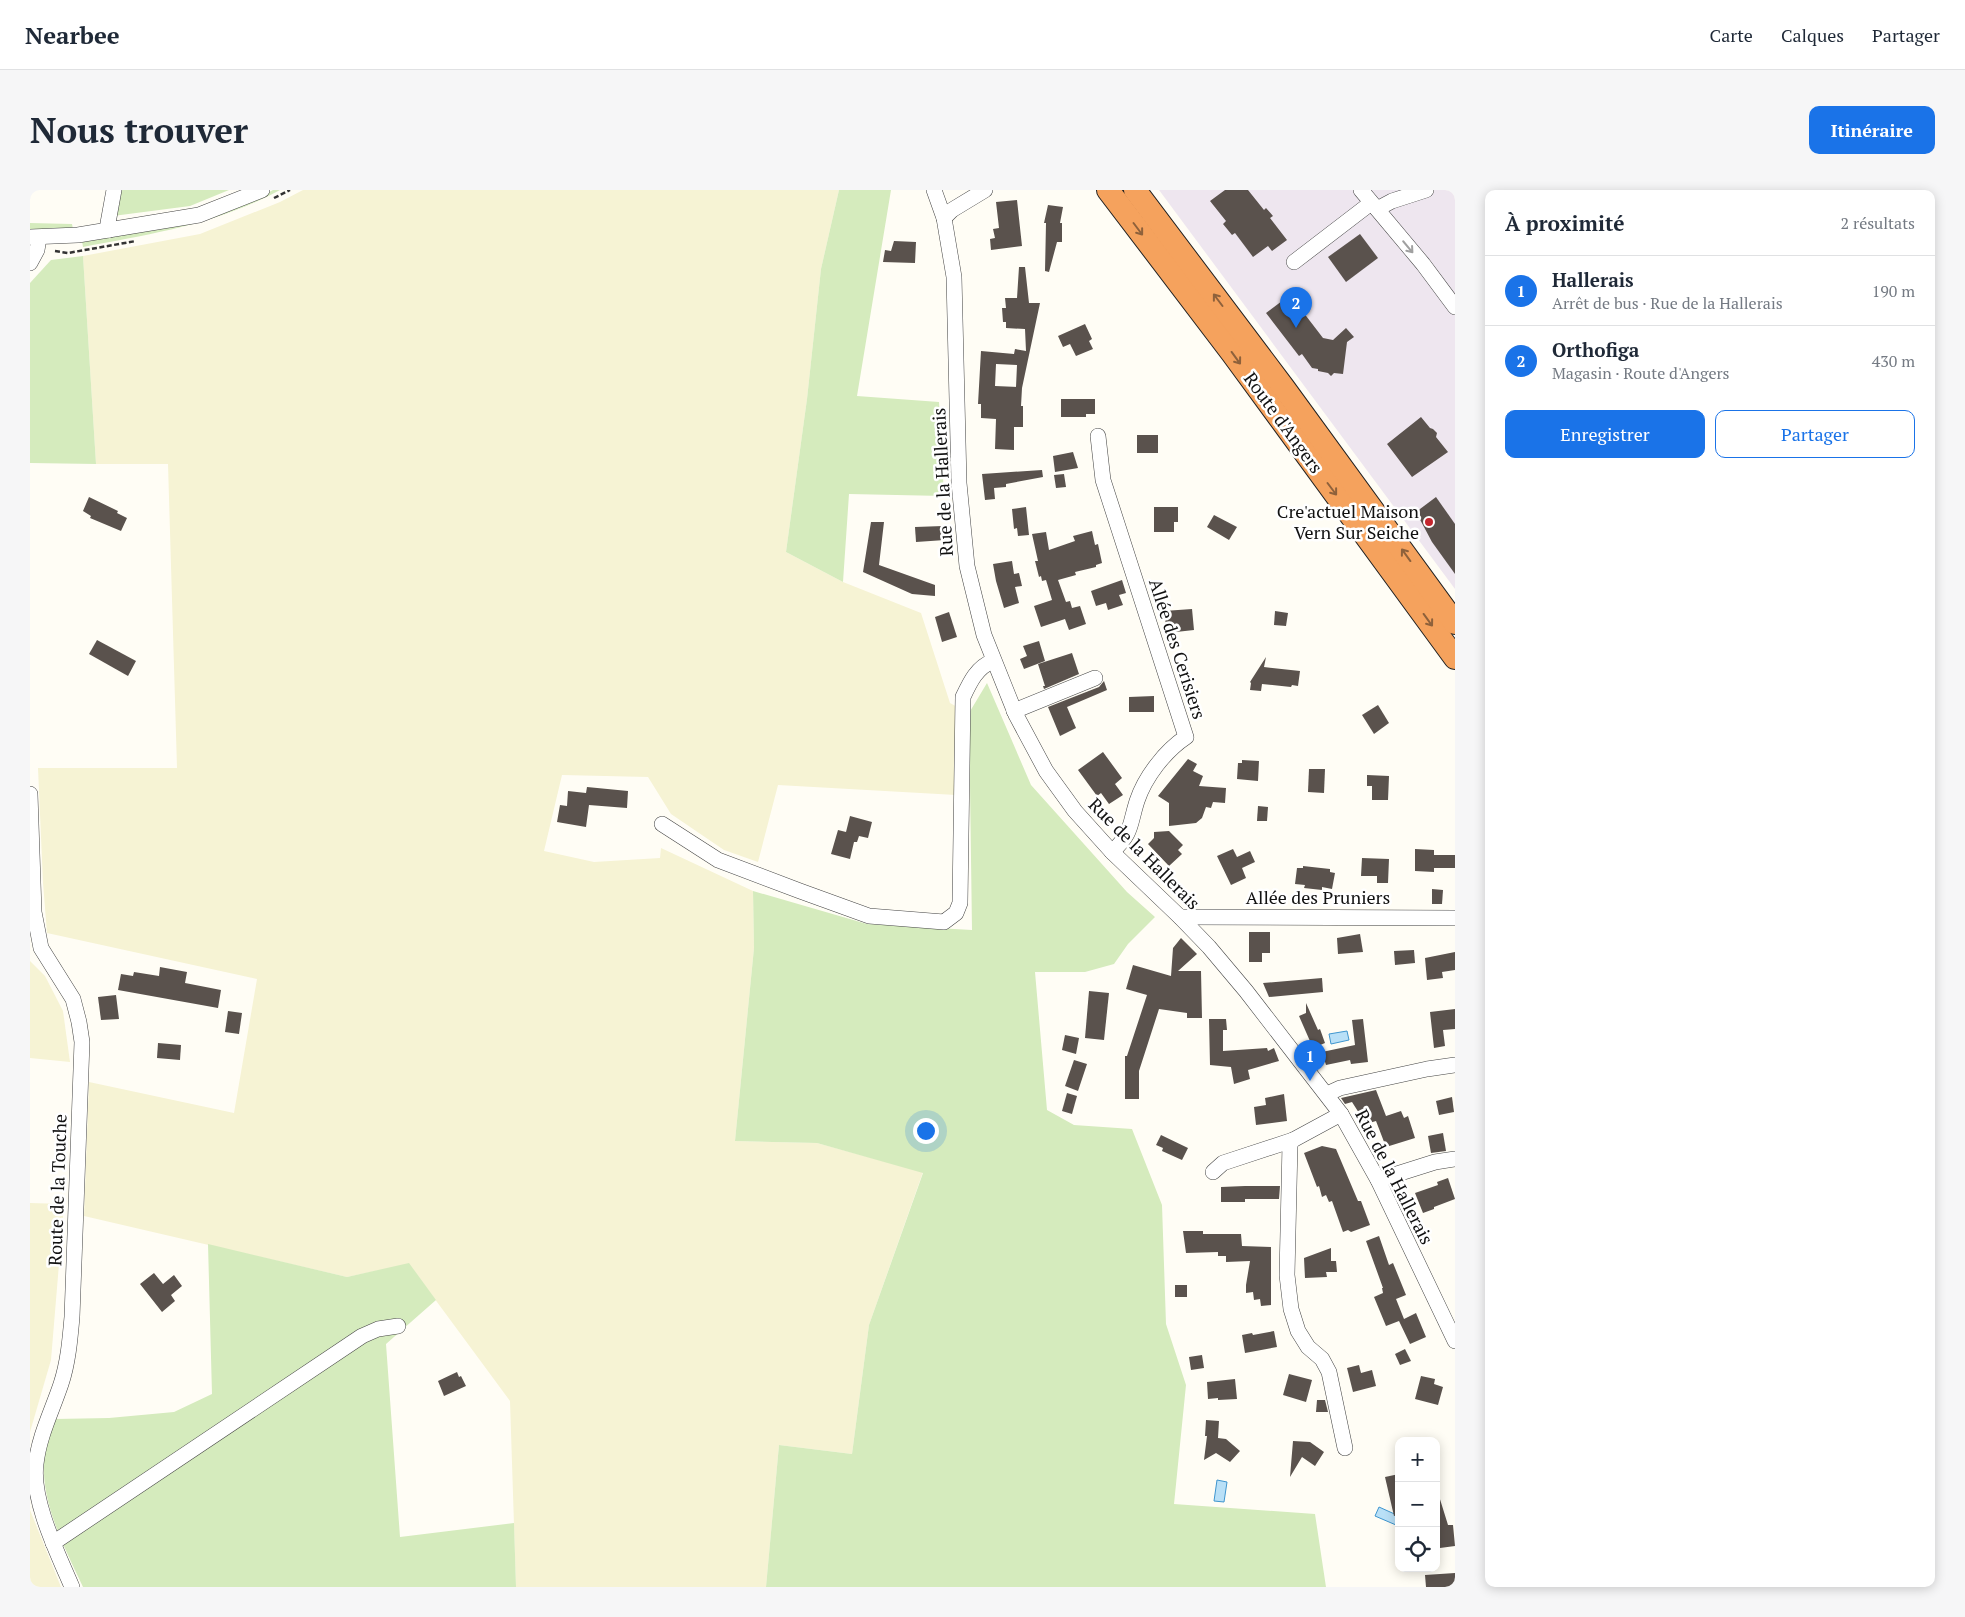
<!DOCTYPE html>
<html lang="fr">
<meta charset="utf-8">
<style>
body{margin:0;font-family:"PT Serif",serif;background:#f6f6f7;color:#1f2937}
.controls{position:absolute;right:15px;bottom:15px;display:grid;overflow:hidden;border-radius:10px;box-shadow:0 2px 12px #0003}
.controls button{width:45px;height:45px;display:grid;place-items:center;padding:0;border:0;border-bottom:1px solid #e0e1e3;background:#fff;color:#1f2937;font:25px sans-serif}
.you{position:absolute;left:895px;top:940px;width:18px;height:18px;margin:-12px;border:4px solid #fff;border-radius:50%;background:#1a73e8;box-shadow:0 0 0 8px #1a73e833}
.badge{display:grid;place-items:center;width:32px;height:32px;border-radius:50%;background:#1a73e8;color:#fff;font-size:16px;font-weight:700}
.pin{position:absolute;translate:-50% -41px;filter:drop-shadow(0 1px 2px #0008)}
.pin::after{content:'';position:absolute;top:26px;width:18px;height:15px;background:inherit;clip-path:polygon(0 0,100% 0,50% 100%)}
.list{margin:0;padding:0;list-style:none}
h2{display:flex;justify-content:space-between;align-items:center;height:65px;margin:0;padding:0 20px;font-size:21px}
h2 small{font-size:16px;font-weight:400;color:#747a83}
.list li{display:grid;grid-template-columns:32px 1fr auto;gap:15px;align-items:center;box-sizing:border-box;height:70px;padding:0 20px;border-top:1px solid #e0e1e3}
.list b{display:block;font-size:19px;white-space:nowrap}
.list p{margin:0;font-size:16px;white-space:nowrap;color:#747a83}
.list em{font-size:16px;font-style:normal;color:#747a83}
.actions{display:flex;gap:10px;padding:15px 20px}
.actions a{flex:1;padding:11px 0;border:1px solid #1a73e8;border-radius:10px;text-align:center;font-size:18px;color:#1a73e8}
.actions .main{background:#1a73e8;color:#fff}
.icon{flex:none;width:28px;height:28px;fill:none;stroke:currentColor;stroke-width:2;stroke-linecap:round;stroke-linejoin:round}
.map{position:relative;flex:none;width:1425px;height:1397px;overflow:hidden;border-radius:10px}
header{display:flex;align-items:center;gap:30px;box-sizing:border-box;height:70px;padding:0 25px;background:#fff;border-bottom:1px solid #e0e1e3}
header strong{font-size:24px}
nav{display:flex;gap:28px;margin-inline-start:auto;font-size:18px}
.intro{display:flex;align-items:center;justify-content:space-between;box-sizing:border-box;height:120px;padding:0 30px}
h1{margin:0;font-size:35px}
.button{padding:12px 22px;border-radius:10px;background:#1a73e8;color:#fff;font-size:18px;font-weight:700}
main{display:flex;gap:30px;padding:0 30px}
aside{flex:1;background:#fff;border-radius:10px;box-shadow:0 2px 12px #0003}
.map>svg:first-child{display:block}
</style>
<header>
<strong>Nearbee</strong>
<nav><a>Carte</a><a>Calques</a><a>Partager</a></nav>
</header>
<div class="intro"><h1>Nous trouver</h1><a class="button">Itinéraire</a></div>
<main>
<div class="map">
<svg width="1425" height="1397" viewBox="0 0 1425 1397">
<rect width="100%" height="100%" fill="#fffdf5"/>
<polygon fill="#eee6ef" points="1129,0 1425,0 1425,399"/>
<g fill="#f6f3d4">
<polygon points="273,0 809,0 791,79 777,209 756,362 813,392 891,423 920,513 929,518 926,605 748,595 728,672 694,660 641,624 618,587 532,585 514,661 564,672 630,668 631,658 723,701 724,758 705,951 787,953 893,982 839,1135 822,1264 749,1255 736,1397 486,1397 480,1211 379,1074 317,1087 54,1026 59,892 204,923 227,789 17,743 13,693 8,578 147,578 138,274 66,274 53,66 170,44 250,12"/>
<polygon points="0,771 15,786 33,821 40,872 0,868"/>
<polygon points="0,1013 34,1014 21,1170 0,1242"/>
<polygon points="0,1320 31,1397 0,1397"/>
</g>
<g fill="#d5ebbd">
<polygon points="91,0 199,0 160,16 83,26"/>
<path d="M243,0H250C187,34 122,44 53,57L52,51L218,13Z"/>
<polygon points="809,0 861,0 827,206 909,212 914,306 819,304 813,392 756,362 777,209 791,79"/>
<polygon points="0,33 42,34 43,39 0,41"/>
<polygon points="53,66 66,274 0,273 0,93 21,70"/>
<polygon points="957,493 1001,595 1097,702 1125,727 1098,754 1084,774 1055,782 1005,782 1017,920 1044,935 1102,939 1132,1015 1136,1134 1156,1195 1144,1314 1285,1324 1296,1397 736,1397 749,1255 822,1264 839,1135 893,983 787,953 705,951 724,758 723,701 837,734 942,740 939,523"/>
<path d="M178,1054L317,1087L379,1073L406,1110L356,1154L370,1347L484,1333L486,1397H53C34,1356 8,1309 15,1262C17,1251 22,1240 25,1229L79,1228L144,1222L182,1204Z"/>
</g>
<g fill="#b9e0f7" stroke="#3f96cf">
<polygon points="1317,841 1319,850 1301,854 1299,844"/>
<polygon points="1187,1290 1197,1292 1194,1312 1184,1311"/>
<polygon points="1349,1317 1369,1326 1366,1335 1345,1326"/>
</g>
<g fill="#5a524d" fill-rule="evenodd">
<polygon points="1195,0 1218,0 1234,20 1236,18 1243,26 1240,28 1257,50 1242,61 1238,56 1223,67 1205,43 1202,45 1193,34 1196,31 1180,11"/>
<polygon points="987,10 992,56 961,60 960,49 965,48 963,39 969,38 966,12"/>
<polygon points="1018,15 1033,17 1030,33 1032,33 1032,52 1027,52 1019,82 1015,81 1016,33 1014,33"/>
<polygon points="1330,44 1348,68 1316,92 1298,67"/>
<polygon points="864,51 886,52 885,73 853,72 855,60 861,61"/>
<path d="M989,77H995L999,113H1010L992,198L991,216H993V237H984V260L965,259L966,229L951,228V214H948L951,161L984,164L985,159L996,161L995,139L976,138V132H973L972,118H976L975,108H987ZM966,174L987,175L986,197H988L965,196Z"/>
<polygon points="1260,105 1293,148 1303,150 1316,138 1324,147 1317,152 1313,184 1304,183 1301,186 1298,183 1288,181 1288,179 1282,178 1272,164 1269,166 1236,123"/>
<polygon points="1055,134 1062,149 1059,151 1063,159 1046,166 1040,154 1033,157 1028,146"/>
<polygon points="1031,209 1065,209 1065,224 1056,224 1056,227 1031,227"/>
<polygon points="1391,227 1400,238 1403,239 1407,243 1406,247 1418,262 1382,287 1357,254"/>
<rect x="1107" y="245" width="21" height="18"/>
<polygon points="1043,262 1048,278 1025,282 1023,266"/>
<polygon points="1012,280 1013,287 976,294 976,297 964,298 965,309 955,310 952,284"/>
<polygon points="1034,284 1036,297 1026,298 1024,285"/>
<polygon points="59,307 88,321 87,323 97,328 91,341 60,328 61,326 53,321"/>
<polygon points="1406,307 1425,334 1425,384 1402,352 1386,322"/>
<polygon points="996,317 999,345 988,346 987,338 984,339 982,319"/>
<polygon points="1124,317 1148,317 1148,332 1144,332 1144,342 1124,342"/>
<polygon points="1184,325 1207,337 1199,350 1177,337"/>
<polygon points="841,332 854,332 849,375 905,395 905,406 882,404 833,382"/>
<polygon points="913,336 915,350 886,352 885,337"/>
<polygon points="1062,341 1065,355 1068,354 1072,373 1066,375 1066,377 1045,382 1046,385 1028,390 1036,412 1040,411 1042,418 1050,416 1056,434 1039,440 1035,429 1011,437 1004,416 1022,410 1016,390 1012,391 1011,386 1009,387 1005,371 1008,371 1002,344 1016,342 1019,360 1045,351 1043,346"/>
<polygon points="982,371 984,384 989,383 992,396 985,397 989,413 974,418 966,391 963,374"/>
<polygon points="1092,390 1096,403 1089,405 1093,415 1078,420 1076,413 1066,416 1061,401"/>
<polygon points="1162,419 1164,440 1137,443 1134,421"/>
<polygon points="1245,421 1258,423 1256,436 1244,435"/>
<polygon points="919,422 927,447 912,452 905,427"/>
<polygon points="67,450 106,471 98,486 59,464"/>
<polygon points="1009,451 1015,471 994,479 990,469 997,466 993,456"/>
<polygon points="1042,463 1049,484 1014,499 1013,496 1015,496 1008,474"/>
<polygon points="1236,467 1234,477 1270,481 1268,496 1262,495 1261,497 1232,494 1231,501 1220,500 1221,493 1220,492"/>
<polygon points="1074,491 1077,500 1037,517 1046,538 1030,546 1018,517 1069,497"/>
<polygon points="1124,506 1124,522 1099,522 1099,507"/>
<polygon points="1348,515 1359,533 1344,544 1332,525"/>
<polygon points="1073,562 1092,588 1085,594 1093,605 1079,614 1071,603 1067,606 1048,580"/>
<polygon points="1158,569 1167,574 1163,581 1173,586 1169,596 1196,598 1195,613 1183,612 1181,618 1176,617 1172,628 1166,633 1139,636 1139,613 1128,606"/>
<polygon points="1212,570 1229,571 1228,591 1207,589 1208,573 1212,573"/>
<polygon points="1279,579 1295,579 1294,603 1278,602"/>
<polygon points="1337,585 1359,586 1358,610 1342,610 1342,596 1337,596"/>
<polygon points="557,597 598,601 597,618 559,615 556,637 527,632 530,615 537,616 538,601 556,603"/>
<polygon points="1228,616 1238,617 1237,631 1227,631"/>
<polygon points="820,626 842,632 838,648 829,646 827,652 824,652 820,669 801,664 808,640 816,642"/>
<polygon points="1139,641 1153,655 1148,660 1152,664 1139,676 1118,654 1124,648 1124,642"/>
<polygon points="1203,659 1207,667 1220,661 1225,672 1212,678 1216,688 1201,695 1187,666"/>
<polygon points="1385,659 1404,660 1404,665 1425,665 1425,678 1404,678 1404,682 1385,681"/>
<polygon points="1332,668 1359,669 1358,693 1347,693 1347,686 1331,686"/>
<polygon points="1273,676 1300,679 1300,682 1305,683 1302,699 1292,697 1292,700 1274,698 1275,695 1265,694 1267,678 1273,678"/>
<polygon points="1402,699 1413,700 1412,714 1402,714"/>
<polygon points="1219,742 1240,742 1240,763 1232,763 1232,772 1219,772"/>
<polygon points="1330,744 1333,762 1308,764 1307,748"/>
<polygon points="1151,748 1167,764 1148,781 1171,781 1172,828 1157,828 1157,823 1129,819 1109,881 1109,909 1095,909 1095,866 1097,866 1117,805 1096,799 1103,775 1141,786 1143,758"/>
<polygon points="1384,760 1385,773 1365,775 1364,761"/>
<polygon points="1425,762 1425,780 1412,782 1413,788 1397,790 1395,768"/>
<polygon points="130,777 157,782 155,793 191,800 188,818 88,800 91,784 103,786 104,782 129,786"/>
<polygon points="1292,788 1293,802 1239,807 1233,793"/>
<polygon points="1059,801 1079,803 1074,850 1055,848"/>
<polygon points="86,805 89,829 71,830 68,807"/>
<polygon points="1276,813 1288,840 1290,839 1295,853 1283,858 1269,826 1276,823"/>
<polygon points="1425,819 1425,839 1413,840 1415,856 1404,858 1400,822"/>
<polygon points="198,821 212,823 209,844 195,842"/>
<polygon points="1179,829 1196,829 1197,840 1193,840 1193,861 1237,858 1238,861 1244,858 1249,871 1218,880 1220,889 1204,894 1201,877 1180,875"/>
<polygon points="1333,829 1338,872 1321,874 1320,870 1296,875 1292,862 1325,855 1322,830"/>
<polygon points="1035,845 1049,848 1046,864 1032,860"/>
<polygon points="128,853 151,855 150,870 127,868"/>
<polygon points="1044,870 1057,874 1048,901 1035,896"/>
<polygon points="1346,900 1356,926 1371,921 1374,928 1378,926 1385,948 1356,957 1346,931 1336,934 1322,912 1315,914 1311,908"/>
<polygon points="1037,903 1047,906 1042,924 1032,921"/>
<polygon points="1254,904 1257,931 1226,935 1224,917 1236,915 1235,908"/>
<polygon points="1422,907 1424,922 1409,925 1406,911"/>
<polygon points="1413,943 1416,961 1401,963 1398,946"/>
<polygon points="1131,945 1158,958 1152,970 1132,961 1133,958 1126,955"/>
<polygon points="1292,956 1306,959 1328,1011 1331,1011 1340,1035 1321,1042 1318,1040 1313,1042 1302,1011 1299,1012 1296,1005 1292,1007 1289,996 1287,997 1274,963"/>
<polygon points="1418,988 1425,1009 1404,1017 1404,1019 1393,1023 1385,1003 1408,995 1407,992"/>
<polygon points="1215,996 1250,996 1249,1009 1215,1009 1215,1012 1191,1012 1191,997"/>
<polygon points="1153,1041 1173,1041 1173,1044 1211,1044 1212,1056 1241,1057 1241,1115 1231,1116 1230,1109 1224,1110 1223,1102 1216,1103 1216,1095 1220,1071 1196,1072 1196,1066 1188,1066 1188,1062 1156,1063"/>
<polygon points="1349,1046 1359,1075 1363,1073 1376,1105 1366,1109 1374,1129 1386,1123 1396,1147 1380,1154 1369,1131 1356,1136 1344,1107 1353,1103 1352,1098 1353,1098 1336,1051"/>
<polygon points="1301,1058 1301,1071 1306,1071 1307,1082 1296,1082 1297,1087 1275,1088 1274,1068"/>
<polygon points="124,1083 133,1094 144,1085 152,1096 141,1105 145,1111 132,1122 110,1094"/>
<rect x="1145" y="1095" width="12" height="12"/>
<polygon points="1244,1141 1247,1157 1215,1163 1212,1145 1222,1143 1223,1145"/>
<polygon points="1375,1159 1381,1171 1370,1175 1365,1164"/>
<polygon points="1172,1165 1174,1178 1161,1180 1159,1167"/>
<polygon points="1329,1175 1331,1183 1342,1180 1346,1196 1323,1202 1317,1178"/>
<polygon points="427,1182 429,1187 431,1186 436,1196 414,1206 408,1191"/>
<polygon points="1259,1184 1282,1190 1276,1212 1253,1205"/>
<polygon points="1391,1186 1405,1189 1404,1194 1413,1197 1408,1215 1385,1209"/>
<polygon points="1205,1189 1207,1209 1188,1210 1188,1208 1178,1209 1177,1192"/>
<polygon points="1287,1210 1295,1210 1298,1222 1286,1222"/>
<polygon points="1176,1230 1189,1231 1188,1248 1196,1249 1210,1261 1200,1272 1186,1263 1174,1270 1177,1246 1175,1246"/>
<polygon points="1263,1251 1280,1252 1294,1262 1285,1276 1272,1267 1260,1287"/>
<polygon points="1369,1284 1369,1325 1364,1326 1355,1287"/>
<polygon points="1409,1306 1418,1335 1423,1335 1425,1356 1410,1358 1406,1342 1406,1307"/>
<polygon points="1425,1383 1425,1397 1396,1397 1395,1385"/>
</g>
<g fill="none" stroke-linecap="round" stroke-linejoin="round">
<g stroke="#444" stroke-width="16">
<g id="minor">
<polyline points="904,0 914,28 924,87 929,293 937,376 954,445 986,525 1016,581 1045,621 1082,662 1150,727 1179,757 1216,801 1311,924 1348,990 1425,1151"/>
<polyline points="1331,0 1393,74 1425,117"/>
<polyline points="1347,19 1362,11 1396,0"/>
<polyline points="914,28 922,20 955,0"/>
<polyline points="79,40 78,33 84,0"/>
<polyline points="0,47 48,45 169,25 232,0"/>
<polyline points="1264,72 1341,13"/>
<polyline points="0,73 7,60 9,48"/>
<path d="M1068,246L1073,290L1156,547C1135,561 1115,587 1107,611C1099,636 1103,642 1082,662"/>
<polyline points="984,521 1065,488"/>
<path d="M0,604L4,722L11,758L43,809L49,832L52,852L42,1127C40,1150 38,1173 31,1194C22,1221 9,1246 6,1274C1,1310 28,1364 42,1397"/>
<path d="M632,634L688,670L770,701L839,726L914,732L926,723L930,713L933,507C940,492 947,477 963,471"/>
<polyline points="1150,727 1425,728"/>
<polyline points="1297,904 1310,898 1397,879 1425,875"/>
<polyline points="1311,924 1263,950 1260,954 1257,1085 1261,1119 1268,1141 1278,1157 1292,1169 1299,1182 1315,1258"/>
<polyline points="1183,982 1193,973 1263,950"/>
<polyline points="1348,990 1405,972 1425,969"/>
<polyline points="23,1353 332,1146 348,1139 368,1136"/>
</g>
</g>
<g stroke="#222" stroke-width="24">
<g id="highway">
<polyline points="1078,0 1202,163 1425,468"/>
<polyline points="1105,0 1254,198 1425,433"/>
</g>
</g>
<g stroke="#333" stroke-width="2.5" stroke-dasharray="5 2.5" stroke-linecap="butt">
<polyline points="244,8 260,0"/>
<polyline points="25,61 38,63 106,51"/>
</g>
<use href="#minor" stroke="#fff" stroke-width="15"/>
<use href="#highway" stroke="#f5a25d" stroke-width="22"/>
</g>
<defs><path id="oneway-shaft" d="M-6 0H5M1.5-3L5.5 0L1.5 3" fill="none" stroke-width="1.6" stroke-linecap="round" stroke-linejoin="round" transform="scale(1.25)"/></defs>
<g stroke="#8e613b">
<use href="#oneway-shaft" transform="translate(1108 39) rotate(53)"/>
<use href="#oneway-shaft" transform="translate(1188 110) rotate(-127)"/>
<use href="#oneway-shaft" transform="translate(1206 168) rotate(54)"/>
<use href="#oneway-shaft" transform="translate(1302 299) rotate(53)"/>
<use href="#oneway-shaft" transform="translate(1376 365) rotate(-126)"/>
<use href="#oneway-shaft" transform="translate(1398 430) rotate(54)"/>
</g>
<use stroke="#a0a0a0" href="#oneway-shaft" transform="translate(1378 57) rotate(50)"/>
<circle fill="#c4262e" stroke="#fff" stroke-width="2" cx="1399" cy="332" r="5"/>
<g text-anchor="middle" stroke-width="5" stroke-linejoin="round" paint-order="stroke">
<g font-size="18" fill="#111" stroke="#fff">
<text transform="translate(1253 233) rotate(54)" y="6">Route d'Angers</text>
<text transform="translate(913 292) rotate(-93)" y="6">Rue de la Hallerais</text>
<text transform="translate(1147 459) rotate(72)" y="6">Allée des Cerisiers</text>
<text transform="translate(1114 664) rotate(45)" y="6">Rue de la Hallerais</text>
<text x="1288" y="714">Allée des Pruniers</text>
<text transform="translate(1364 987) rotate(63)" y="6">Rue de la Hallerais</text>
<text transform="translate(28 1000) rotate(-88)" y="6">Route de la Touche</text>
</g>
<g font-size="18" fill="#111" stroke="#fff" text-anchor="end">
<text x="1389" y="328">Cre'actuel Maison<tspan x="1389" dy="21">Vern Sur Seiche</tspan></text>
</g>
</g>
</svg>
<div class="controls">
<button>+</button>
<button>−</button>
<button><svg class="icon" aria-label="locate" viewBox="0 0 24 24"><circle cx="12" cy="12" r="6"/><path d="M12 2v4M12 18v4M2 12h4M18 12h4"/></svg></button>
</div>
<div class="you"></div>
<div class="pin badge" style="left:1280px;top:891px">1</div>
<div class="pin badge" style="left:1266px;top:138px">2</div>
</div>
<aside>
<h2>À proximité<small>2 résultats</small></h2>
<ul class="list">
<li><span class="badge">1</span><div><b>Hallerais</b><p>Arrêt de bus · Rue de la Hallerais</p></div><em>190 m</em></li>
<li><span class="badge">2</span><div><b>Orthofiga</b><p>Magasin · Route d'Angers</p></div><em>430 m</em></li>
</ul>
<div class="actions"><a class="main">Enregistrer</a><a>Partager</a></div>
</aside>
</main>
